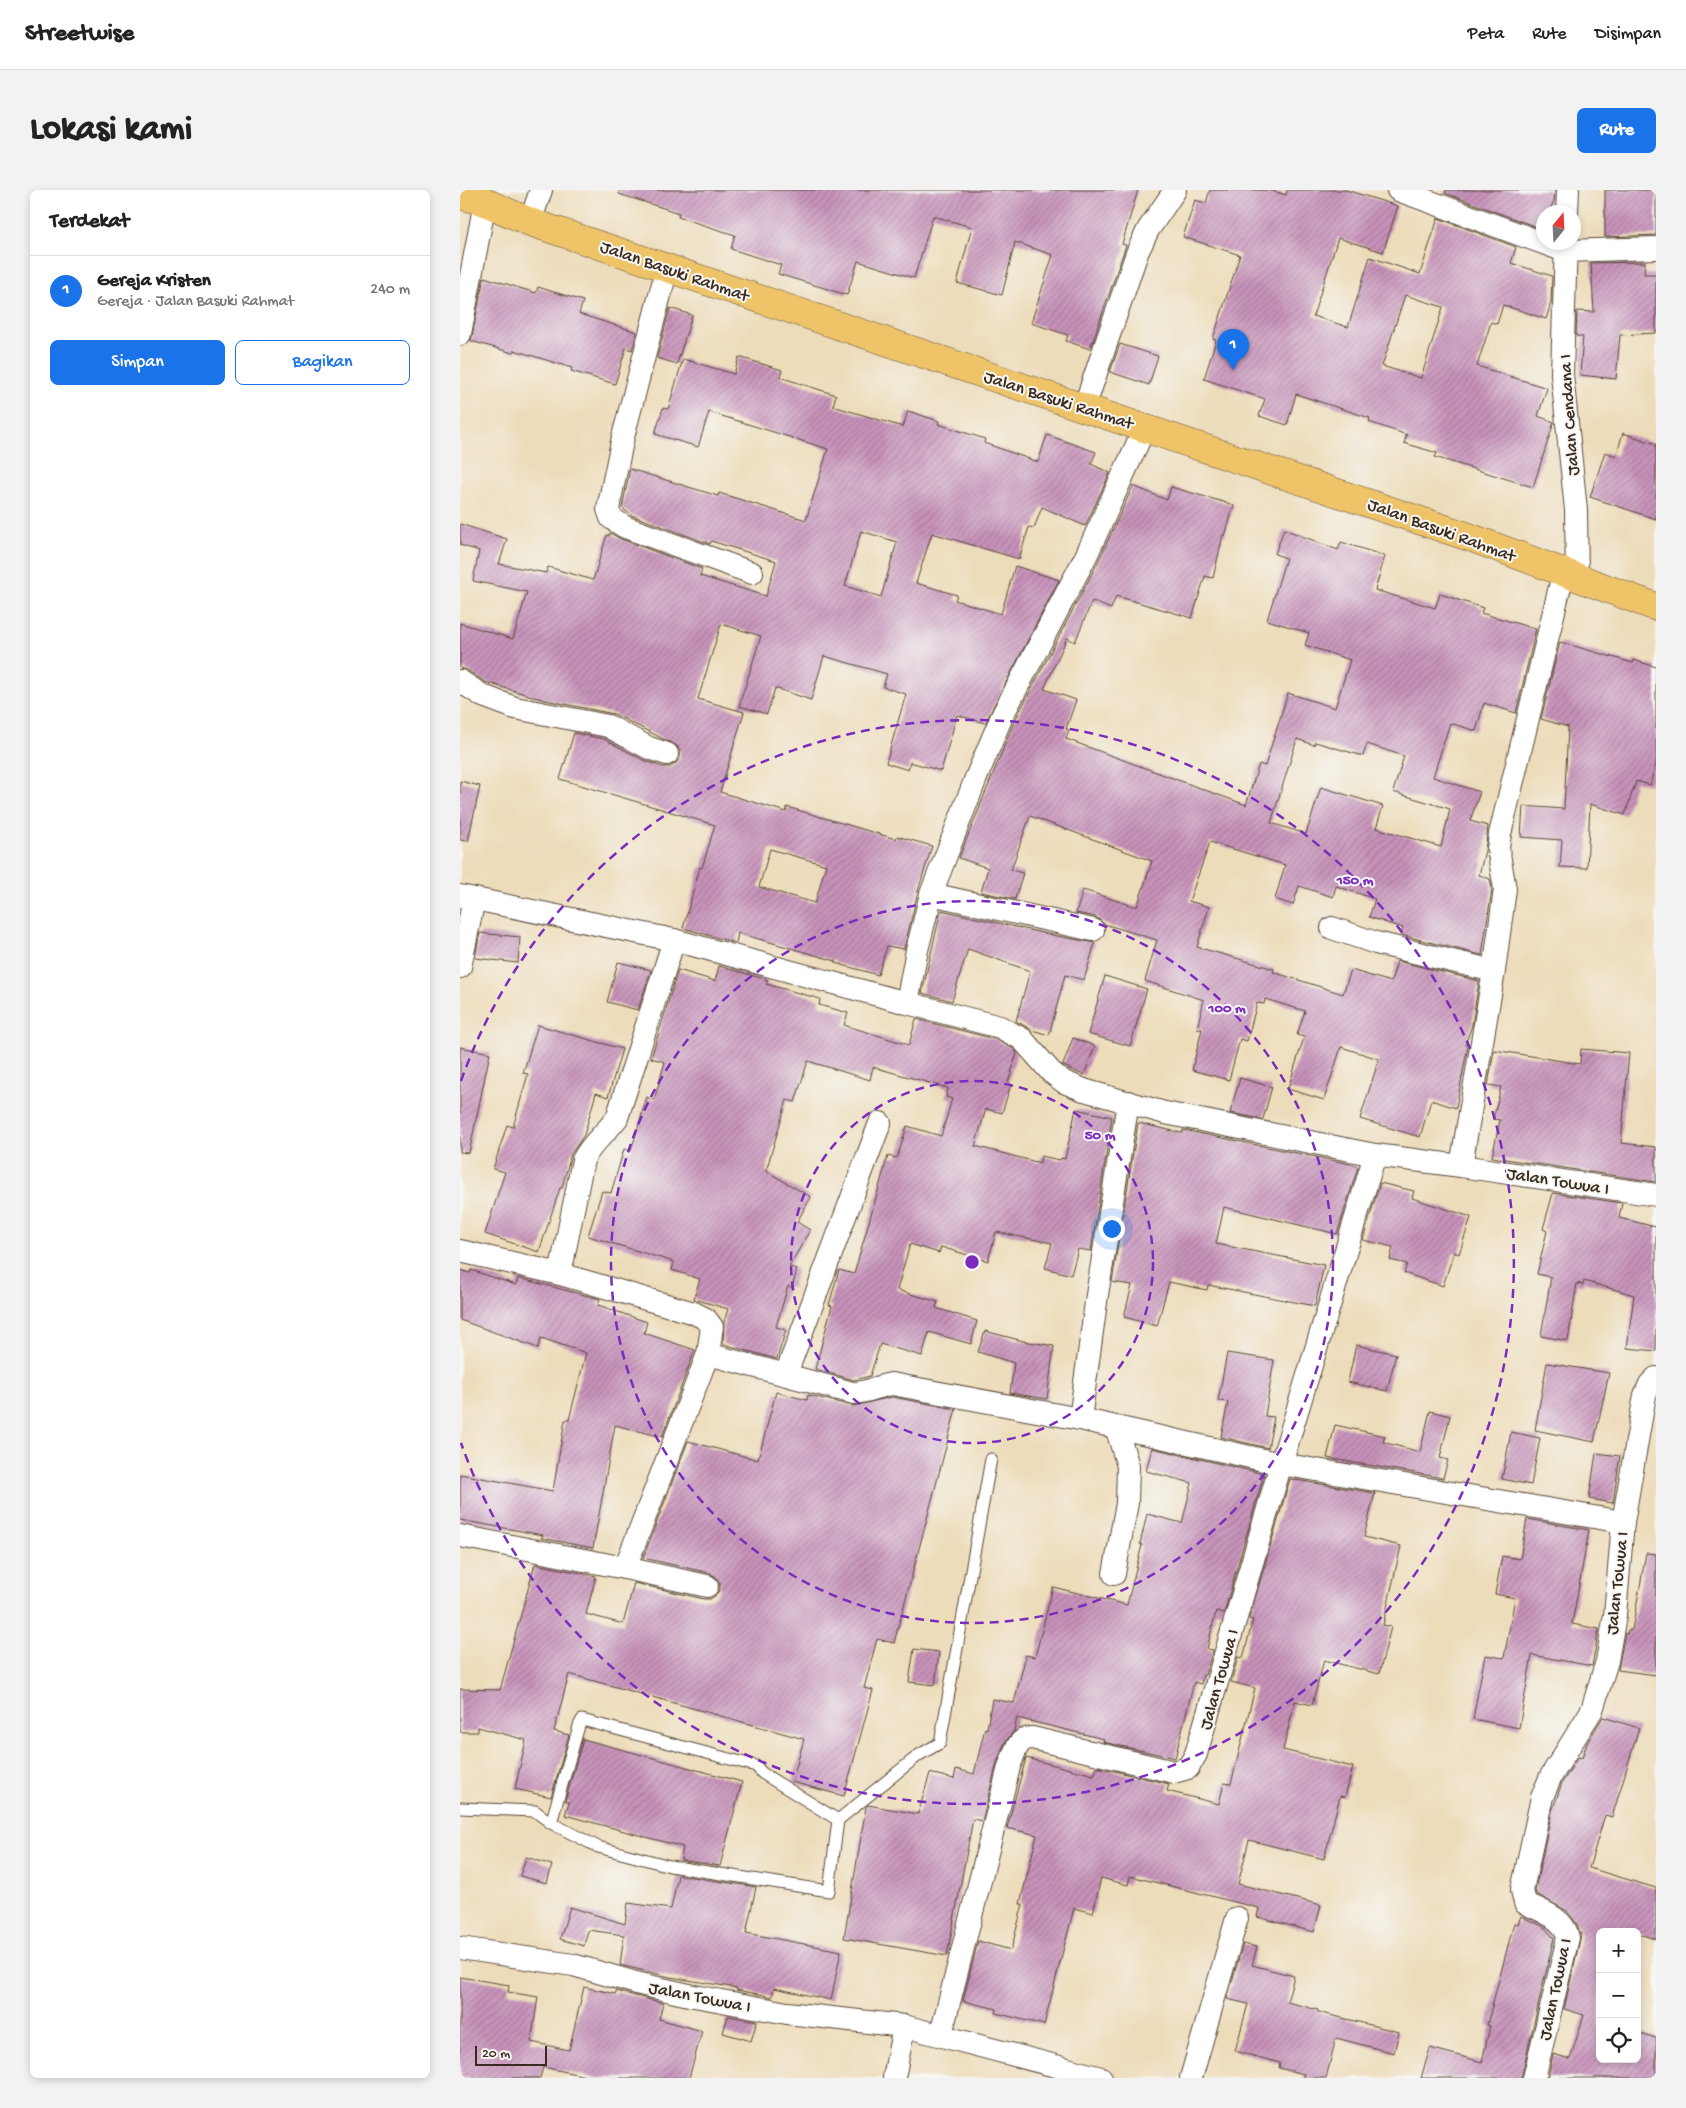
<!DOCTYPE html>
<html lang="id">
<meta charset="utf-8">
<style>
body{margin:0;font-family:"Gochi Hand",sans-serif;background:#f2f2f2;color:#222}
.controls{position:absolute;right:15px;bottom:15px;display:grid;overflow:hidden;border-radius:8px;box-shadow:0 2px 8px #0003}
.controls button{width:45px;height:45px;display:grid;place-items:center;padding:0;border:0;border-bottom:1px solid #e0e0e0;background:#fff;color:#222;font:25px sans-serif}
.compass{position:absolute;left:1076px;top:15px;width:45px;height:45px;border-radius:50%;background:#fff;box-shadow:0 2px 8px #0003;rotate:18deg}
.scale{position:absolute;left:15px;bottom:12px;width:72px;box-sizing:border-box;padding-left:5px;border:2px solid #3b2a1e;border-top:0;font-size:14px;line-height:18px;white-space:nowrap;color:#3b2a1e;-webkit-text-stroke:4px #f6f6f2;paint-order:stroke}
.you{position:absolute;left:651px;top:1038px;width:18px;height:18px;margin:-12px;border:4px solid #fff;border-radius:50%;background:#1a73e8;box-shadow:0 0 0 8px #1a73e833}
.badge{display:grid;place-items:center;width:32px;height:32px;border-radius:50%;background:#1a73e8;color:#fff;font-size:16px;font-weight:700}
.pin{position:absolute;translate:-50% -41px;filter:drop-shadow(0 1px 2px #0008)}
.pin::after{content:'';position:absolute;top:26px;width:18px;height:15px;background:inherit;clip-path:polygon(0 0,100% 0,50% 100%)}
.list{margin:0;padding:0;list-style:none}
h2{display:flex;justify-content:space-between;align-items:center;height:65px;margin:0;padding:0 20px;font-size:21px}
h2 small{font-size:16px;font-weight:400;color:#767676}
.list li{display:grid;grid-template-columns:32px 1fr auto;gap:15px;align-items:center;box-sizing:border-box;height:70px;padding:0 20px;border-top:1px solid #e0e0e0}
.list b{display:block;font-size:19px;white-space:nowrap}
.list p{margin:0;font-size:16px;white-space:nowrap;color:#767676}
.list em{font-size:16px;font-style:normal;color:#767676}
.actions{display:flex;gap:10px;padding:15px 20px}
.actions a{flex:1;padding:11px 0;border:1px solid #1a73e8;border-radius:8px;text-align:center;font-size:18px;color:#1a73e8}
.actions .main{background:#1a73e8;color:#fff}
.icon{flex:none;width:28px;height:28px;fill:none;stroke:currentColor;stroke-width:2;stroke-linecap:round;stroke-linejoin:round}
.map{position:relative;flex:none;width:1196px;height:1888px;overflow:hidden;border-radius:8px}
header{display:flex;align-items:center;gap:30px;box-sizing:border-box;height:70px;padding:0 25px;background:#fff;border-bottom:1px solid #e0e0e0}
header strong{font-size:24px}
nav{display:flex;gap:28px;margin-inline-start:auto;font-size:18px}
.intro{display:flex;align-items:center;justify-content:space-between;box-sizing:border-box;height:120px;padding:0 30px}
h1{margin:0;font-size:35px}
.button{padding:12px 22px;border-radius:8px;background:#1a73e8;color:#fff;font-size:18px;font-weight:700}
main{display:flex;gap:30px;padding:0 30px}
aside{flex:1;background:#fff;border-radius:8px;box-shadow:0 2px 8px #0003}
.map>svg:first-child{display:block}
</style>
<header>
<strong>Streetwise</strong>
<nav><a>Peta</a><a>Rute</a><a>Disimpan</a></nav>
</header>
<div class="intro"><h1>Lokasi kami</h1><a class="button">Rute</a></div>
<main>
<aside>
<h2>Terdekat<small></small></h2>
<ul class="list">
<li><span class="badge">1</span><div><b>Gereja Kristen</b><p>Gereja · Jalan Basuki Rahmat</p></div><em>240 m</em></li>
</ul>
<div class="actions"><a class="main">Simpan</a><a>Bagikan</a></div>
</aside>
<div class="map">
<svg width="1196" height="1888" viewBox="0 0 1196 1888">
<defs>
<pattern id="building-hatch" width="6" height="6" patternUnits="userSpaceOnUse" patternTransform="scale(1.25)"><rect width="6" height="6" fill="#c893bb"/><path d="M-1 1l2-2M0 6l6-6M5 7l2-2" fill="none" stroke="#a47897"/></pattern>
</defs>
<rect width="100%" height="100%" fill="#f6f6f2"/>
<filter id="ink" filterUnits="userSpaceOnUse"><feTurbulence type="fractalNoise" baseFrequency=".02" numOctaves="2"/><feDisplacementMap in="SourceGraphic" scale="10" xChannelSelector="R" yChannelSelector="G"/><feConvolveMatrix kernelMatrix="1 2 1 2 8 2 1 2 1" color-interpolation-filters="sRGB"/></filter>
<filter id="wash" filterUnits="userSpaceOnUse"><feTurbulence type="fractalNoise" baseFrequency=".0096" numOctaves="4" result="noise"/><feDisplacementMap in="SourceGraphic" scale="20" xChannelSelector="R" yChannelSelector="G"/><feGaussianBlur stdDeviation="1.12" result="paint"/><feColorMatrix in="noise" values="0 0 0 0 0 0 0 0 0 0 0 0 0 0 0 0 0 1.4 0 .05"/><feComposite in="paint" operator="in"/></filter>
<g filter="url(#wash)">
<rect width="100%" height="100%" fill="#eddcba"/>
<g id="blocks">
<g fill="url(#building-hatch)" fill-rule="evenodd">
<polygon points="160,0 678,0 662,54 666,55 630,159 606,151 608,145 571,133 593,65 555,52 542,105 497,93 512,37 473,26 454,88 398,71 387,105 318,84 321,75 271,59 275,45 218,27 219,23 159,4"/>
<path d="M750,0H809L826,5L827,0H886L938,16L923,62L878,48L853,126L888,137L910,67L960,84L978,28L1056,57L1051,73L1092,86L1091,113L1086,129L1043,115L1037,134L1031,132L1017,176L1087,198L1078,226L1094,232L1073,297L975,267L977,263L944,253L947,245L909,232L910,228L836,204L827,235L799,226L805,209L744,189L756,150L753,149L780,65L723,47L735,10L746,13ZM945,105L983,117L961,188L922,176Z"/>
<polygon points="986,0 1095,0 1094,11 1089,22 1084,22 1082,39 985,3"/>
<polygon points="1145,0 1196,0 1196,45 1145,47"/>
<polygon points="1185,72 1184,84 1196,84 1196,143 1160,145 1156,189 1120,185 1123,147 1116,146 1117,121 1134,122 1131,73"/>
<polygon points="24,87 76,103 78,97 123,111 119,124 177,142 172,160 166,158 155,194 111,181 112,178 54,160 53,163 11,151"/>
<polygon points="210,118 232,125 217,174 197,168"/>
<polygon points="660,154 698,166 689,195 650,182"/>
<path d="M279,167L322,180L320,187L376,205L373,216L443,237L448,221L479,231L478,234L525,249L524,253L578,272L587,245L636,262L631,274L650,283L625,336L582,317L574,338L569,337L559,369L472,343L456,393L497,405L495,410L541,424L555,376L599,390L525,533L497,525L481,581L450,572L448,580L426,573L446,504L423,497L427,484L364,466L351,510L315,498L307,524L279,516L301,446L261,434L238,509L284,522L260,602L326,622L327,617L436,649L437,646L472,656L458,701L444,759L427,756L418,785L375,773L376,771L278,743L276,753L223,738L240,677L242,678L255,635L100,589L114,543L144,549L183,570L203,577H210L216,573L220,568V561L217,556L154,524L85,510L25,492L7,480L0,478V433L53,449L67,402L13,391L19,361L0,355V334L47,349L39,374L86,383L88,377L133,390L147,345L149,346L150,343L161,349L242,379L240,386L306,406L316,371L251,351L250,354L171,325L162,318L170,279L258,306L259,303L346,330L368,259L249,222L238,257L195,244L203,218L208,219L223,169L274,184ZM401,341L437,352L421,407L385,396ZM310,659L366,675L355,713L299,697Z"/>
<polygon points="1163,243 1196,254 1196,329 1130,307 1145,262 1156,266"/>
<path d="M673,296L707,310L711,297L774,315L765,346L763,345L753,388L745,386L732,428L656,406L651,419L632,411L615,452L607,448L584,499L616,510L606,539L609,540L606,549L786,615L799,574L805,576L828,503L875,518L890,470L845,455L849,443L807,430L826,368L815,364L824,339L878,360L881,352L925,366L915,400L975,418L980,404L1023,418L1021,423L1076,439L1056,523L1024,513L1016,541L990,533L973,587L1020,602L1010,631L1028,636L1025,661L1019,685L1030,689L1032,699L1022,765L941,745L943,738L909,727L915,709L876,696L873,707L839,696L833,715L815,709L825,675L750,652L729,711L749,717L737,757L814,779L813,782L883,804L891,780L931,792L937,771L1019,791L1012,835L1005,855H1008L996,918L971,910L960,947L900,929L919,869L881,857L864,910L828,899L844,847L837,845L845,821L805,809L804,814L797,813L787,851L780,849L769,890L732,880L742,839L737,838L744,810L685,791L697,750L644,734L636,727L616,723L623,700L677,717L692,671L570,626L551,680L563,683L555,709L521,702L528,678L499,668L554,532L638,372ZM837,549L854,555L855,552L903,566L907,554L944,566L933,602L990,619L981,657L916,638L923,616L861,597L846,644L811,633Z"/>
<polygon points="1100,452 1173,473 1174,470 1196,477 1196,574 1190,595 1176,591 1165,625 1130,614 1127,678 1100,677 1102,650 1061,647 1063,616 1104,619 1108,537 1081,529"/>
<polygon points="0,591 20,596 8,651 0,650"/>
<polygon points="481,720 587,744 635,753 624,790 605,785 589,845 572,840 556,831 570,781 508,759 492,811 462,803"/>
<polygon points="20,743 60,747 58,773 15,768"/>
<polygon points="158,772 191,780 178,820 147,812"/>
<polygon points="259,776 308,790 306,794 360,809 359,815 388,823 384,835 449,855 456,829 535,849 554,859 557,863 548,893 551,894 542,923 526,919 515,956 580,973 581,966 600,970 601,968 605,969 616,919 652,927 631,1061 618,1059 611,1085 585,1078 592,1053 536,1042 528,1071 481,1057 479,1063 450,1054 437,1100 478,1112 476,1118 517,1131 511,1154 469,1142 462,1166 420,1154 410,1186 394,1190 355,1179 372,1116 369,1115 379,1080 394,1084 428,966 437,968 447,936 481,946 492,909 486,907 488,898 413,877 410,890 348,871 335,912 327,910 306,981 351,1007 337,1032 350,1040 329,1077 337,1079 332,1098 328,1096 316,1137 326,1140 317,1169 263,1154 264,1132 268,1119 234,1109 240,1089 212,1080 214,1072 128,1046 142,1001 151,1003 164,959 171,961 187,907 194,910 205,872 191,868 218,780 255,791"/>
<polygon points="645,786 687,799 670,856 628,844"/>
<polygon points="78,835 162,859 148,907 136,903 124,945 111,964 102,998 100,998 79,1062 25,1044 45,982 33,979 47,935 53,937 68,884 63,883"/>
<polygon points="613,848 635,856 624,885 611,880 603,875"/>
<polygon points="0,857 30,863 9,963 0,962"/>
<polygon points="1121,859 1169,863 1161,953 1196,957 1196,992 1032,967 1040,930 1033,929 1041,897 1028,895 1034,860 1120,874"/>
<polygon points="780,888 812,897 803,929 770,923"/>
<polygon points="678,933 722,943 723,940 891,974 898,977 877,1044 764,1017 756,1054 864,1075 855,1116 748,1095 747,1100 709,1092 697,1136 664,1127 672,1095 652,1092"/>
<polygon points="920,993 954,1001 952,1008 1011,1027 999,1064 994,1062 983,1096 944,1083 947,1074 930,1070 933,1057 903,1050"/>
<polygon points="1093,1003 1162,1013 1159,1028 1196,1037 1196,1161 1167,1158 1174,1105 1124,1091 1123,1095 1117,1093 1108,1151 1081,1146 1091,1087 1077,1084 1087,1041 1083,1039"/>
<polygon points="0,1080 10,1083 11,1080 56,1095 58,1088 140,1109 138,1115 187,1132 184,1143 235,1160 202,1247 155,1235 133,1358 81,1348 83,1345 0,1330 0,1284 93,1301 105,1230 109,1230 126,1163 81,1148 78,1158 0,1130"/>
<polygon points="525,1141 563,1151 594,1156 587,1209 550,1203 554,1173 518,1162"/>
<polygon points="896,1155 936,1164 927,1201 888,1192"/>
<polygon points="767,1163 814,1170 805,1226 814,1227 808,1258 761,1247 768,1212 758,1211"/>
<polygon points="1087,1173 1149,1183 1134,1252 1075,1240"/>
<polygon points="316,1202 347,1210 348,1205 393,1216 432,1207 496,1219 434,1453 417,1449 404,1498 413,1500 384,1606 332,1592 344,1549 109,1484 94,1541 109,1545 91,1607 55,1599 66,1550 18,1537 18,1542 0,1542 0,1499 40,1500 75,1374 136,1386 126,1424 163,1434 174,1393 244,1409 250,1409 256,1405 260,1399 260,1393 256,1387 250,1383 183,1368 228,1251 298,1270"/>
<polygon points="970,1221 990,1226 980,1268 988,1270 983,1288 867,1268 875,1235 925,1246 923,1252 960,1262"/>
<polygon points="1051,1242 1080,1248 1071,1295 1042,1289"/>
<polygon points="692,1258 804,1284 764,1423 756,1421 747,1459 753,1460 745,1485 743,1485 741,1494 734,1492 715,1568 643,1552 644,1549 557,1528 554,1541 545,1552 537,1572 522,1631 513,1629 487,1766 384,1748 406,1617 408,1615 458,1624 470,1583 494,1589 496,1579 514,1584 525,1538 527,1539 532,1509 554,1513 566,1465 575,1467 593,1397 667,1415 682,1355 680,1354 687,1324 722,1333 732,1293 686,1281"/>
<polygon points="1136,1263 1160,1266 1153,1313 1129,1309"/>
<polygon points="830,1289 915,1303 904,1347 941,1356 923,1435 931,1437 919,1484 864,1470 852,1515 835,1511 823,1560 893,1577 885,1607 880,1606 864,1669 789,1650 778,1694 861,1715 854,1742 797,1727 799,1718 670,1686 668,1695 641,1688 633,1723 614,1718 584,1835 536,1823 537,1819 503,1811 518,1751 551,1760 563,1714 560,1714 577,1645 547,1638 566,1568 634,1585 637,1577 709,1594 707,1601 759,1614 764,1593 771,1594 795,1498 771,1492 778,1467 783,1468 793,1430 789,1429"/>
<polygon points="1067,1329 1129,1340 1112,1434 1139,1439 1132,1476 1072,1465 1059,1538 1013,1529 1025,1465 1044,1468 1055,1408 1035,1404 1042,1366 1060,1369"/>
<polygon points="1186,1363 1196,1364 1196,1485 1158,1480 1165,1443 1167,1444 1168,1440 1172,1440"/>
<polygon points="454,1459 479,1462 475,1495 449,1492"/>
<polygon points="1143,1527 1179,1538 1152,1627 1145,1625 1129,1678 1196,1698 1196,1749 1177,1743 1177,1742 1140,1742 1140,1869 1177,1869 1177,1842 1196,1848 1196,1888 1088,1888 1093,1864 1110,1869 1124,1825 1104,1819 1121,1745 1117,1734 1107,1721 1076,1704 1075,1700 1092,1621 1102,1593 1118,1567 1122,1568 1127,1553"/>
<polygon points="123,1549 282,1592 260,1676 221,1670 223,1657 105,1625 109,1612 105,1611"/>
<polygon points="66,1667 92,1675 87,1693 60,1686"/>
<polygon points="218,1685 296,1697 286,1743 381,1761 371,1810 314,1798 312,1807 304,1805 276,1800 277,1798 210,1787 160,1775 164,1745 128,1740 124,1756 100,1749 110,1717 165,1734 168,1713 211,1719"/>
<polygon points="1061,1726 1084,1737 1094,1748 1061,1888 961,1888 970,1858 1022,1872 1030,1836 1027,1835 1054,1733 1058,1734"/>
<polygon points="783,1754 797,1757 792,1775 834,1786 827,1812 858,1820 858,1822 939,1842 934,1863 876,1848 866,1888 843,1888 844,1884 819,1878 820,1873 775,1861 788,1814 767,1809"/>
<polygon points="0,1787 49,1795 48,1802 78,1807 71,1852 109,1860 124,1797 156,1804 156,1801 203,1813 199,1829 242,1841 229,1888 135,1888 83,1877 80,1888 0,1888"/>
<polygon points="268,1826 297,1831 291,1851 263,1843"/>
</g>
</g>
</g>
<g filter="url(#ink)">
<use href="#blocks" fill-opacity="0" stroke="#564535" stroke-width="1"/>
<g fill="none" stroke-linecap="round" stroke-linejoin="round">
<g stroke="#564535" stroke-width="13">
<g id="lane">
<polyline points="0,1618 75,1621 91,1633 138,1657 210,1676 369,1701 378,1630 459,1565 480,1553 531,1269"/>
<polyline points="91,1633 119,1536 122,1530 296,1576 302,1583 378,1630"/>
</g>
</g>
<g stroke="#564535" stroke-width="24">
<g id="street">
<polyline points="938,0 1105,61 1196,58"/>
<polyline points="1107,22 1108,0"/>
<polyline points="70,32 81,0"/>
<polyline points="1106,52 1102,184 1116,320 1117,388"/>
<polyline points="207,78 163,247 148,319 151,328 165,337 292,383"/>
<polyline points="0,144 25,12"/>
<polyline points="624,218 677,63 688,40 715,0"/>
<polyline points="0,491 23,506 55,518 148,536 189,558 207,564"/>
<polyline points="471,704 633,740"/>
<polyline points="0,706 214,750 447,813 457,760 471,704 516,588 542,526 626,366 685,237"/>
<polyline points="872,738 916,753 1034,781"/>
<polyline points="0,777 14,709"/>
<polyline points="447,813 540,837 562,849 591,882 604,892 624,900 705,923 915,965 1001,976 1034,781 1045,699 1038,658 1040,644 1103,384"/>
<polyline points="1001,976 1196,1005"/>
<polyline points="0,1061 100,1084 234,1123 246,1129 252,1137 248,1164"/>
<path d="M100,1084L123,970C131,953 146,943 157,928L214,750"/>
<polyline points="326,1184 420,933"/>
<polyline points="620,1229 637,1105 668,912"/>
<path d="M0,1346L165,1378L248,1164L393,1203C407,1203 418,1196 432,1194L620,1229L821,1274L915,965"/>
<polyline points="165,1378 247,1396"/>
<polyline points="654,1384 667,1313 668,1276 656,1237"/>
<polyline points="0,1758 113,1775 180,1794 229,1805 327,1823 444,1836 641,1888"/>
<path d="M481,1844L549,1577C554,1565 557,1547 572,1548L714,1582L728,1578L736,1564L821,1274L1163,1332"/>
<polyline points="434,1888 444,1836"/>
<polyline points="731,1888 777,1728"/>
<path d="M1074,1888L1108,1748C1105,1728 1081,1721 1065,1713L1062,1700L1064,1691L1082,1607L1091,1586L1132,1520L1147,1471L1155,1425L1163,1332L1185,1205L1190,1194L1196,1188"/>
</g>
</g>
<g stroke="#564535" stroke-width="29">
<polyline id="highway" points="0,5 25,12 70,32 1012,348 1196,417"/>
</g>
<use href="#lane" stroke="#fff" stroke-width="11"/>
<use href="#street" stroke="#fff" stroke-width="22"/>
<use href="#highway" stroke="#efc469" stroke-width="28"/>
</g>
</g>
<g fill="none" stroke="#7b2cbf" stroke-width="2.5" stroke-dasharray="9 6">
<circle cx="512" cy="1072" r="181"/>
<circle cx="512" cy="1072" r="361"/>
<path d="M1 891A542 542 0 1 1 1 1253"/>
</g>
<g text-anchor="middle" stroke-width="4" stroke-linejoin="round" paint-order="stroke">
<g font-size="18" fill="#3b2a1e" stroke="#f6f6f2">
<text transform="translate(215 80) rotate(19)" y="6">Jalan Basuki Rahmat</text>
<text transform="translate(599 209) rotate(18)" y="6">Jalan Basuki Rahmat</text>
<text transform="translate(1108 225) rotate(-94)" y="6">Jalan Cendana I</text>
<text transform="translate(982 339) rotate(20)" y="6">Jalan Basuki Rahmat</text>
<text transform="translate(1098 990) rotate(9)" y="6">Jalan Towua I</text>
<text transform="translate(1156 1393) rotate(-84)" y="6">Jalan Towua I</text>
<text transform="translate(758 1489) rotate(-74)" y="6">Jalan Towua I</text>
<text transform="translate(1094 1799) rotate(-78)" y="6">Jalan Towua I</text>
<text transform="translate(240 1806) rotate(11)" y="6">Jalan Towua I</text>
</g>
</g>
<circle cx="512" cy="1072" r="8" fill="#7b2cbf" stroke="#f6f6f2" stroke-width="2.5"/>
<g font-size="15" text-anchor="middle" font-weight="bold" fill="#7b2cbf" stroke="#f6f6f2" stroke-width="4" stroke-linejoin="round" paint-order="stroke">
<text x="895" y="694">150 m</text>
<text x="767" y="822">100 m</text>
<text x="640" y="949">50 m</text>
</g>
</svg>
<div class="controls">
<button>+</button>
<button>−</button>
<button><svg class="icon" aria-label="locate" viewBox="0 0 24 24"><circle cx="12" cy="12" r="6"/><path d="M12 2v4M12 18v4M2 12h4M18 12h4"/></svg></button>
</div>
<svg class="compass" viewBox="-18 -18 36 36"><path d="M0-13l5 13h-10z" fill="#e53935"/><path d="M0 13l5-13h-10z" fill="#767676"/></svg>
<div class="scale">20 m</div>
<div class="you"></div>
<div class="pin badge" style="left:773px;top:180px">1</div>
</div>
</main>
